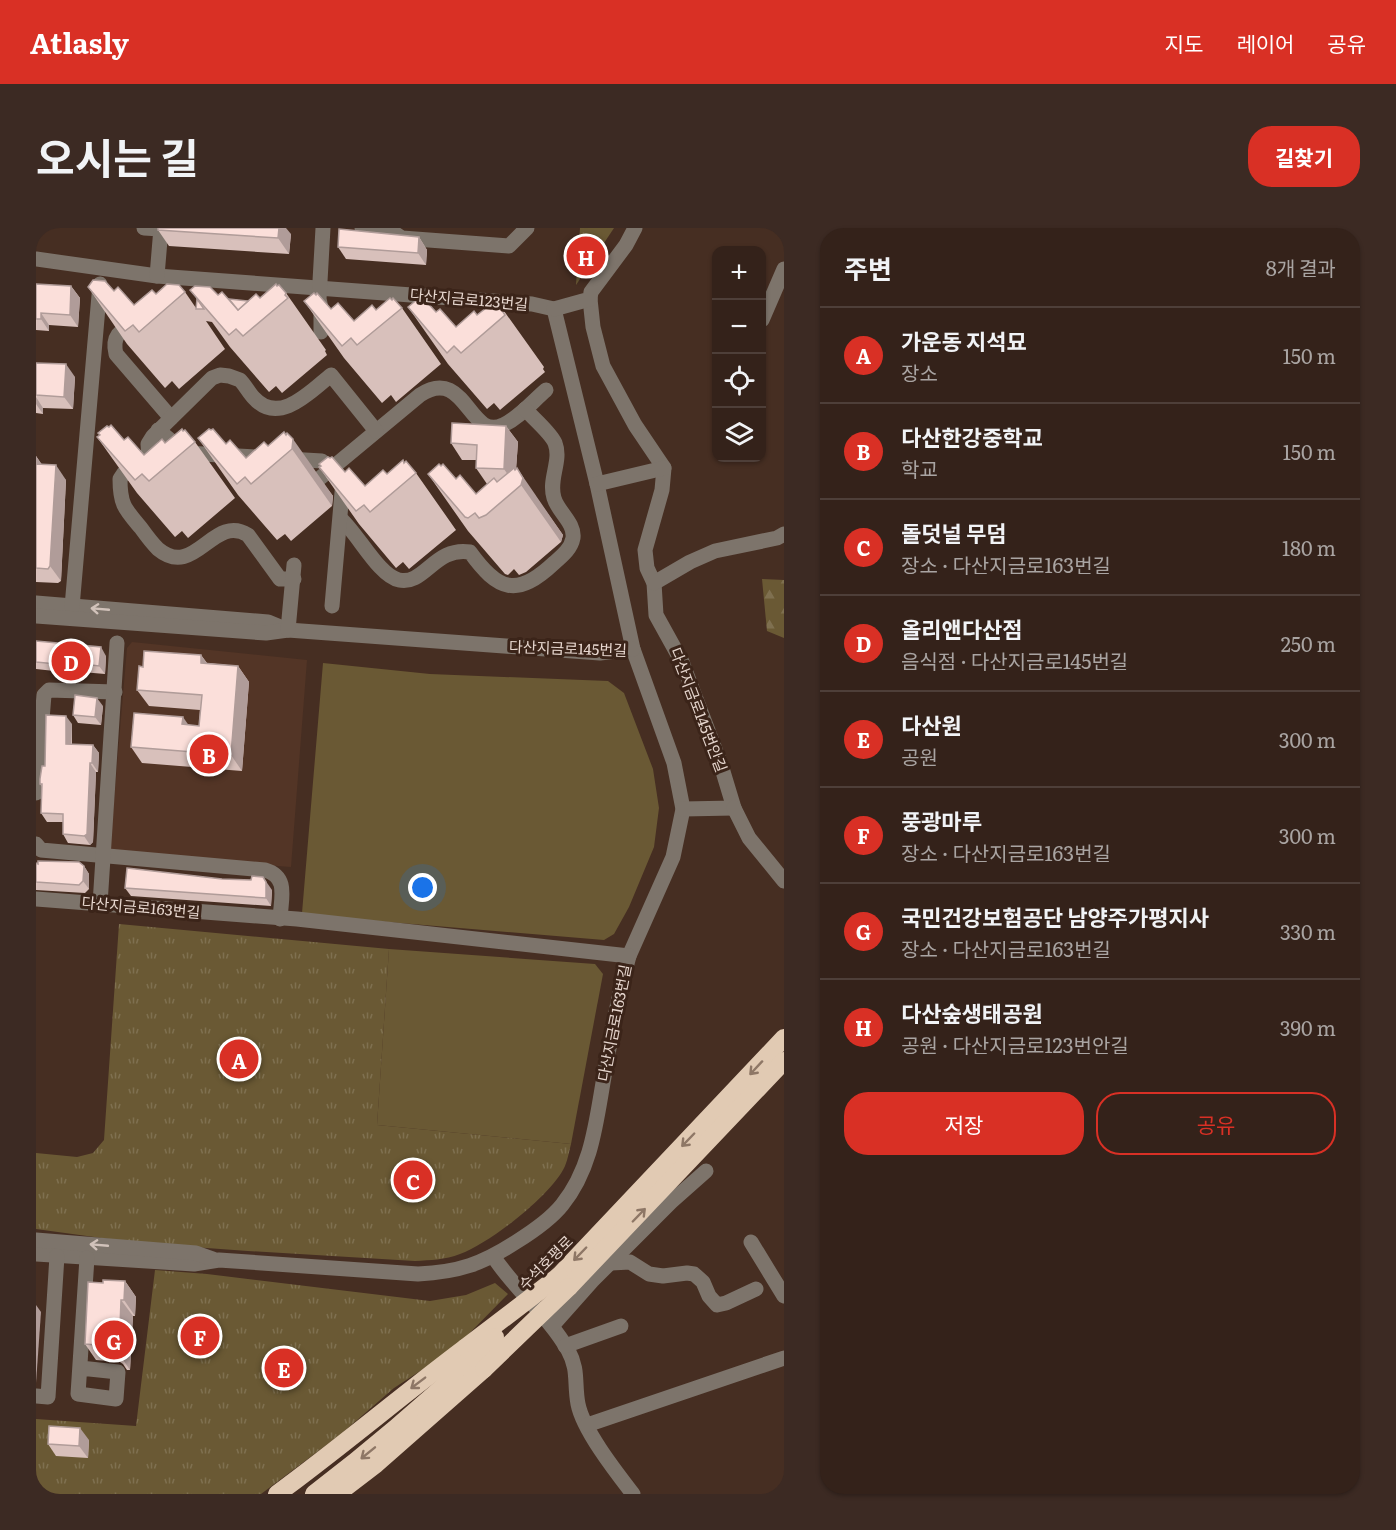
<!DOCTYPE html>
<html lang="ko">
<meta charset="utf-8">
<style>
body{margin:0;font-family:Literata,"Noto Sans KR",serif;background:#3c2a23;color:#f1f3f6}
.controls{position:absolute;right:18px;top:18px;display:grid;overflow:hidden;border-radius:12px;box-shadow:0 2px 4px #0004}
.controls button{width:54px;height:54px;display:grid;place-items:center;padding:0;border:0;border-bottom:2px solid #4e3f39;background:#34221a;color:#f1f3f6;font:30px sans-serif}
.you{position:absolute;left:387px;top:660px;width:21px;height:21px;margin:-15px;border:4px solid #fff;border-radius:50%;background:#1a73e8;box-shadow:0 0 0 9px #1a73e833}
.badge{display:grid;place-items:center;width:39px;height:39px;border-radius:50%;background:#d93025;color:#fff;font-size:20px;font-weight:700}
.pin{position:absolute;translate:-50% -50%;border:3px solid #fff;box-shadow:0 2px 6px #0006}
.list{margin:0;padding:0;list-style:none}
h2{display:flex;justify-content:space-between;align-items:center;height:78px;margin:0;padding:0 24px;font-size:26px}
h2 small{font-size:20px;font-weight:400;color:#a9a4a2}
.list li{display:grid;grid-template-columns:39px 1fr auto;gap:18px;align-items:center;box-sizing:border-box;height:96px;padding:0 24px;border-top:2px solid #4e3f39}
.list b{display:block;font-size:22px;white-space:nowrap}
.list p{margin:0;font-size:20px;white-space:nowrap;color:#a9a4a2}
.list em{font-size:20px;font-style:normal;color:#a9a4a2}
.actions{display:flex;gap:12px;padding:18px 24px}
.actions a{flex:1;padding:14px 0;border:2px solid #d93025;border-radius:24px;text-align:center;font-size:21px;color:#d93025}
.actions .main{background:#d93025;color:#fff}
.icon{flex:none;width:33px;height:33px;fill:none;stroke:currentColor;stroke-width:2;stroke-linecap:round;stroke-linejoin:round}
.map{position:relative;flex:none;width:748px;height:1266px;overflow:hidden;border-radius:24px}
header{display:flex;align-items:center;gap:36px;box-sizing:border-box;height:84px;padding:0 30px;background:#d93025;color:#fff}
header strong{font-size:28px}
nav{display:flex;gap:33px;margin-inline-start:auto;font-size:21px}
.intro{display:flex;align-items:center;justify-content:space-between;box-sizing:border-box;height:144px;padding:0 36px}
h1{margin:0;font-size:42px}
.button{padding:15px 27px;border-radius:24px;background:#d93025;color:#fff;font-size:21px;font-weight:700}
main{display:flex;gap:36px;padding:0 36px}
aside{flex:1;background:#34221a;border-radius:24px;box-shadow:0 2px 4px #0004}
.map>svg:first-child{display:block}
</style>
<header>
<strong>Atlasly</strong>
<nav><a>지도</a><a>레이어</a><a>공유</a></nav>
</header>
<div class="intro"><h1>오시는 길</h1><a class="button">길찾기</a></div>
<main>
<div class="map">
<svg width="748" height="1266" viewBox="0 0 748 1266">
<defs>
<pattern id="forest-firs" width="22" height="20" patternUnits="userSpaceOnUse" patternTransform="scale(1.5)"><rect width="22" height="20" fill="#6a5934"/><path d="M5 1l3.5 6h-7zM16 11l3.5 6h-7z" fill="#7f7050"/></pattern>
<pattern id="park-tufts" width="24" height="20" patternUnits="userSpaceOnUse" patternTransform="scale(1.5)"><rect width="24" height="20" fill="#6a5934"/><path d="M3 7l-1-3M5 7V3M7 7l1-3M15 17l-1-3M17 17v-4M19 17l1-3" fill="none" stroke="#7f7050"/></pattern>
</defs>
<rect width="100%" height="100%" fill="#462e22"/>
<polygon fill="#533526" points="96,414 271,432 255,639 80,626 74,620 91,420"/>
<g fill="#6a5934">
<polygon points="287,435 394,446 572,453 588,465 617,541 623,580 618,619 593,679 578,706 568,712 269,687 266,685"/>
<polygon points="353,721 559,736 567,746 535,916 341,897"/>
</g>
<polygon fill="url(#forest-firs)" points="726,351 748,352 748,410 731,403"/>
<g fill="url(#park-tufts)">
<polygon points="544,0 578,0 540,57"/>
<path d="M83,696L353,721L341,897L535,916C533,923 532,931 529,938C516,967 454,1015 424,1026C409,1032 394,1032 379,1033L212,1023L102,1015L0,1001V925L41,929L57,925L68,912Z"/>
<polygon points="119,1042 171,1046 394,1073 430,1067 459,1055 472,1066 418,1121 358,1160 305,1206 225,1266 0,1266 0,1191 100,1198"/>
</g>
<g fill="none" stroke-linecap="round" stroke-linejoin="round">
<g stroke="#7d746b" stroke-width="15">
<polyline points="108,0 125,1"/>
<polyline points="326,0 355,3 366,10 473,18 491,0"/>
<polyline points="0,31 121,48 496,76 518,81 561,256 597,421 638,535 647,581 637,629 593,728"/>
<polyline points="121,48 125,0"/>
<polyline points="554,71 557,99 567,138 599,197 628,240 626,262 609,322 611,340 618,355 620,387 646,434 685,537 698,580 647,581"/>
<polyline points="518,81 554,71 555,64 590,17 599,0"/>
<polyline points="726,92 748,41"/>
<path d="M100,99C83,99 76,110 80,126L135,190"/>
<polyline points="285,104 285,80 283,71 287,0"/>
<polyline points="122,202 150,225 286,233 294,241"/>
<path d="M278,255L384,167C430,137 433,214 467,197C483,190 497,173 510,162"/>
<polyline points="561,256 628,240"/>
<path d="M305,291C322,306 343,348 363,352C388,358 399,318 434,324C462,363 481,370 518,335C526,328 535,321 537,310C539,295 522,284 518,270C512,251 526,233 519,215C515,205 497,190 489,181"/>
<path d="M258,351H244L212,307C177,285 159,352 122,321C116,315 110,307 105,300C89,281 84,277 84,251L88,245C101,247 105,239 113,230L112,216L117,208L176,150L184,147L193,148L204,152C209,157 213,165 218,170C243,198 275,163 295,147L340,203"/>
<polyline points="618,355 654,334 679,323 741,310 748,306"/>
<polyline points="0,375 232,394 249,401"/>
<polyline points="296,378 307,253"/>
<polyline points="36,379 64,56"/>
<polyline points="0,388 230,405 252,402 564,425 597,421"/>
<polyline points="252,402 258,337"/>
<polyline points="0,565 8,467 13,462 79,464"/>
<polyline points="698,580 713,610 748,653"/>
<path d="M0,616L5,622L229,642C253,649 245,670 244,691"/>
<path d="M0,671L261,691L593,728C582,768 575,808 568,849C560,894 556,940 526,977C514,992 496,1004 480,1014C446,1036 423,1044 382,1046L183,1032L158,1036L0,1026"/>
<polyline points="64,676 81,415"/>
<polyline points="0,1012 160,1025 177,1031"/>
<polyline points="715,1014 748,1068"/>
<path d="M457,1028C479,1062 512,1087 532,1122C543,1142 538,1155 542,1176C547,1202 580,1244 597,1266"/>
<polyline points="575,1035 594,1034 613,1046 627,1048 651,1045 658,1046 667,1054 673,1068 681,1077 690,1075 720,1061"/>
<polyline points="516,1098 556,1053 635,974 670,943"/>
<polyline points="529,1118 585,1098"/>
<polyline points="44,1140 82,1144 80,1171 42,1166 51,1030"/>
<polyline points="0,1168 12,1169 21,1028"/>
<polyline points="551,1197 748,1130"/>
</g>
<g stroke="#e1cab3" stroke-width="18">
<polyline points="523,1048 748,810"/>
<polyline points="533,1059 748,833"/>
<path d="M241,1266C305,1219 365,1168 429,1120"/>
<path d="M278,1266C334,1223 387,1178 438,1130"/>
<polyline points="301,1266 340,1236 448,1141"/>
</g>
<g stroke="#e1cab3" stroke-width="18">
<polyline points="429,1120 523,1048"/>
<polyline points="438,1130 459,1109"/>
<polyline points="448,1141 533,1059"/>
</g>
</g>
<g fill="#d8c0bb">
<polygon points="122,2 255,6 253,26 133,18"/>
<polygon points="383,9 391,22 390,37 310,31 302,19"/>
<polygon points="0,56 35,58 44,70 42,99 13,97 13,103 0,102"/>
<polygon points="52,59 78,63 98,77 120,66 149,64 160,80 161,71 154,62 182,67 193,71 212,73 250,65 290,122 289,123 291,127 246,165 240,158 233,164 194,119 176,94 170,93 189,121 143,161 136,153 129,160 91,116"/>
<polygon points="268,73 295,81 318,93 340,82 366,80 405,136 360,174 355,167 346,175 308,130"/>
<polygon points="372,79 420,99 441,87 468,83 508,139 507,141 509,144 464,182 458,175 451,181 412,136"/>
<polygon points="0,135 39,149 37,181 7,180 7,186 0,185"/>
<polygon points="470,198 482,214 480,241 527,307 525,314 490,344 483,347 478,341 472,347 469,346 432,303 392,246 420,251 440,266 451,256 440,240 440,232 426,232 415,215"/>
<polygon points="175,202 190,216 210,230 232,218 248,204 297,268 296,278 255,313 249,306 241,312 202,267 162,210"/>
<polygon points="61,209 108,227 129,215 159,214 199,270 152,310 146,303 139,309 101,265"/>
<polygon points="0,228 6,237 30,252 25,353 22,355 0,354"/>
<polygon points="283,239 329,258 351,246 380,245 420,302 373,341 367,334 360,340 323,296"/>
<polygon points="0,413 70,428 69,446 46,444 46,446 0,441"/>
<polygon points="165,427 171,435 202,438 213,454 206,543 106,535 95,519 153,497 163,498 164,482 113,478 101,462 107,439"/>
<polygon points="67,478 65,497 42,495 37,487"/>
<polygon points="36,496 36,516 57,517 63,525 62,544 60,544 57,614 54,617 32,615 27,606 27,594 11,594 5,585 6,559 4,556 9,538"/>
<polygon points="0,635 48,638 53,646 53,661 49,665 0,662"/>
<polygon points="89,660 236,662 235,678 95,668"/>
<polygon points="89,1053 100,1069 99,1088 97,1088 94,1142 91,1142 87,1136 84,1134 60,1132 49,1116 67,1055"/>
<polygon points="169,1093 175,1101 173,1118 169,1117 168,1123 150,1123 144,1114 148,1102"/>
<polygon points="53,1212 52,1230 20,1228 12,1216"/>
</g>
<g fill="#b09c99">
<polygon points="243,0 250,0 255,6 253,26 242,10"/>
<polygon points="383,9 391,22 390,37 382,25"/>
<polygon points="35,58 44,70 42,99 34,87"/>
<polygon points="5,85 13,97 13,103 5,91"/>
<polygon points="30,136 39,149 37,181 28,169"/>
<polygon points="0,169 7,180 7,186 0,176"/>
<polygon points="470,198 482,214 479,257 468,241"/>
<polygon points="257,211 297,268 296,278 256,221"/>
<polygon points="0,228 7,238 0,242"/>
<polygon points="20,237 30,252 25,353 14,338"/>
<polygon points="481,240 527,307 525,314 485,257"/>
<polygon points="65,419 70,428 69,446 63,438"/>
<polygon points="165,427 177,444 165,435"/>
<polygon points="40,435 46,444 46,446 40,438"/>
<polygon points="202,438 213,454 206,543 195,527"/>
<polygon points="61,470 67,478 65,497 59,489"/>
<polygon points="30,488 36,496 35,524 30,516"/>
<polygon points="147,489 158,505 146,496"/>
<polygon points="57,517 63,525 62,544 56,535"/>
<polygon points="54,535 60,544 57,614 54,617 48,608"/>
<polygon points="48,638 53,646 53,661 47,653"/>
<polygon points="227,649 236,662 235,678 230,670"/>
<polygon points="89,1053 100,1069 99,1088 88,1072"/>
<polygon points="85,1072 97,1088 94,1142 83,1126"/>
<polygon points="0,1077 5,1084 0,1155"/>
<polygon points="169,1093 175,1101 173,1118 168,1110"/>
<polygon points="163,1109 169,1117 168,1123 163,1115"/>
<polygon points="44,1200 53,1212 52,1230 43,1218"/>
</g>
<g fill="#fbdfda" stroke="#b09c99" stroke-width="1.5">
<polygon points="122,0 243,0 242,10 122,2"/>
<polygon points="303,1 383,9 382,25 302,19"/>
<polygon points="57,52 69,53 78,63 82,59 98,77 116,62 120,66 131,56 143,57 149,64 103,104 97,97 89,103 52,59"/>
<polygon points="0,56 35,58 34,87 5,85 5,91 0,91"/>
<polygon points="240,56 241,58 243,57 250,65 249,67 252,70 207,108 200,101 193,107 154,62 159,58 174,59 182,67 186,64 202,82 220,66 224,70"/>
<polygon points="278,65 280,67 281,65 295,81 302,75 318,93 336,77 340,82 354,70 356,72 357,70 366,80 321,117 315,110 306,118 268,73"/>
<polygon points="383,70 385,71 387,70 400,84 404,81 420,99 438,83 441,87 458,74 459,75 461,74 468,83 467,84 469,87 425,125 418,118 411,125 372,79"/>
<polygon points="161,71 168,81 160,81"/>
<polygon points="193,71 212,73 202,82"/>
<polygon points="0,135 30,136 28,169 0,167"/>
<polygon points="416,195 470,198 468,241 440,240 441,217 415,215"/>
<polygon points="75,197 88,212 92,209 108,227 126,211 129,215 146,201 147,203 149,202 159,214 113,253 106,246 99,252 61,209 64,207 62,205 71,198 73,199"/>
<polygon points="173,201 175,202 177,201 190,216 194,212 210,230 228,214 232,218 248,204 250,207 251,205 257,211 256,221 215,256 209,249 201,256 162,210"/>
<polygon points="292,229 294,230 296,229 309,244 313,240 329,258 347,242 351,246 367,232 368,235 370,233 380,245 334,284 328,277 320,283 283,239 285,238 283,236"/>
<polygon points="0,236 20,237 14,338 12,341 0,340"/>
<polygon points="403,236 405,238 407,236 420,251 424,247 440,266 458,250 461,254 478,240 479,242 481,240 487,250 485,257 450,287 443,290 439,285 432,290 429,289 392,246"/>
<polygon points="0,413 65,419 63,438 40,435 40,438 0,434"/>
<polygon points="108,423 165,427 165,435 202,438 195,527 95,519 98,485 147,489 146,496 163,498 166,467 101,462 103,438 107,439"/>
<polygon points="39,467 61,470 59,489 37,487"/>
<polygon points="10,487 30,488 30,516 57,517 56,535 54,535 51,606 48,608 27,606 27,586 5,585 6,556 4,556 4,551 6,538 9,538"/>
<polygon points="2,633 43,634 48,638 47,653 43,657 0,654 0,635 2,636"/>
<polygon points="91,640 186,651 215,652 216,648 227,649 230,654 230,670 89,660"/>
<polygon points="67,1052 89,1053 88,1072 85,1072 83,1126 80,1126 77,1120 72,1118 49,1116 52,1054 67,1055"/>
<polygon points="149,1091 169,1093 168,1110 163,1109 163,1115 144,1114 145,1102 148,1102"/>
<polygon points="13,1198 44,1200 43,1218 12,1216"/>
</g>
<defs><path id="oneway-shaft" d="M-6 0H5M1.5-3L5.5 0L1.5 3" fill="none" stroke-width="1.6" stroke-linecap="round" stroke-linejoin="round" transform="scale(1.5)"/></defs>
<g stroke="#d1c2ba">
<use href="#oneway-shaft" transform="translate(64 381) rotate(-175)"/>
<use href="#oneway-shaft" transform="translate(63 1017) rotate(-175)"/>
</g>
<g stroke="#8e7766">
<use href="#oneway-shaft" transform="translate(720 840) rotate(133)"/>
<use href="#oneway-shaft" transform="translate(652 912) rotate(134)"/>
<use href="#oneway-shaft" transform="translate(603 987) rotate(-46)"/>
<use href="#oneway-shaft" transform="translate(544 1026) rotate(134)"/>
<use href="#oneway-shaft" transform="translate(382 1155) rotate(143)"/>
<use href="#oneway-shaft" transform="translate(332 1225) rotate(141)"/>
</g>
<g text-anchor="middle" stroke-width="6" stroke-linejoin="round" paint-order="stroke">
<g font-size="15" fill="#e6d6ce" stroke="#3b2419">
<text transform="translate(433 72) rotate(5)" y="5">다산지금로123번길</text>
<text transform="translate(532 421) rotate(2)" y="5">다산지금로145번길</text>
<text transform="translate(662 482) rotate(69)" y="5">다산지금로145번안길</text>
<text transform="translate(105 680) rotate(5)" y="5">다산지금로163번길</text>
<text transform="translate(579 795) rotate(-79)" y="5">다산지금로163번길</text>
<text transform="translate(510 1035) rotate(-45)" y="5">수석호평로</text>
</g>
</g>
</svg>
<div class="controls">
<button>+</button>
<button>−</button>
<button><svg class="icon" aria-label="locate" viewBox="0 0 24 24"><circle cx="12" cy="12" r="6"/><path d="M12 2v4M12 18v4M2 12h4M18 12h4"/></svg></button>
<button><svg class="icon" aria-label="layers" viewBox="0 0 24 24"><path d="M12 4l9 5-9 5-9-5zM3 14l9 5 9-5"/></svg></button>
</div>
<div class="you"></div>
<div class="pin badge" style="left:203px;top:831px">A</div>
<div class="pin badge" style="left:173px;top:526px">B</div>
<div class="pin badge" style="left:377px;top:952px">C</div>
<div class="pin badge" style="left:35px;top:433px">D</div>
<div class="pin badge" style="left:248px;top:1140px">E</div>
<div class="pin badge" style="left:164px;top:1108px">F</div>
<div class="pin badge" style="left:78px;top:1112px">G</div>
<div class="pin badge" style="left:550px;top:28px">H</div>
</div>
<aside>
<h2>주변<small>8개 결과</small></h2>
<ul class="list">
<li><span class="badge">A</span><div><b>가운동 지석묘</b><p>장소</p></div><em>150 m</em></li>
<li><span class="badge">B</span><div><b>다산한강중학교</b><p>학교</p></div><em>150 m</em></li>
<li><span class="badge">C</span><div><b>돌덧널 무덤</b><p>장소 · 다산지금로163번길</p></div><em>180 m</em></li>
<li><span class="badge">D</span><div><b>올리앤다산점</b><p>음식점 · 다산지금로145번길</p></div><em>250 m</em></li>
<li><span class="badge">E</span><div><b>다산원</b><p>공원</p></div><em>300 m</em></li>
<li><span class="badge">F</span><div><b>풍광마루</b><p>장소 · 다산지금로163번길</p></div><em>300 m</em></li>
<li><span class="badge">G</span><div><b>국민건강보험공단 남양주가평지사</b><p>장소 · 다산지금로163번길</p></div><em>330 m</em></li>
<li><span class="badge">H</span><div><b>다산숲생태공원</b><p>공원 · 다산지금로123번안길</p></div><em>390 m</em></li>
</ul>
<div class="actions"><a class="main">저장</a><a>공유</a></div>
</aside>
</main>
